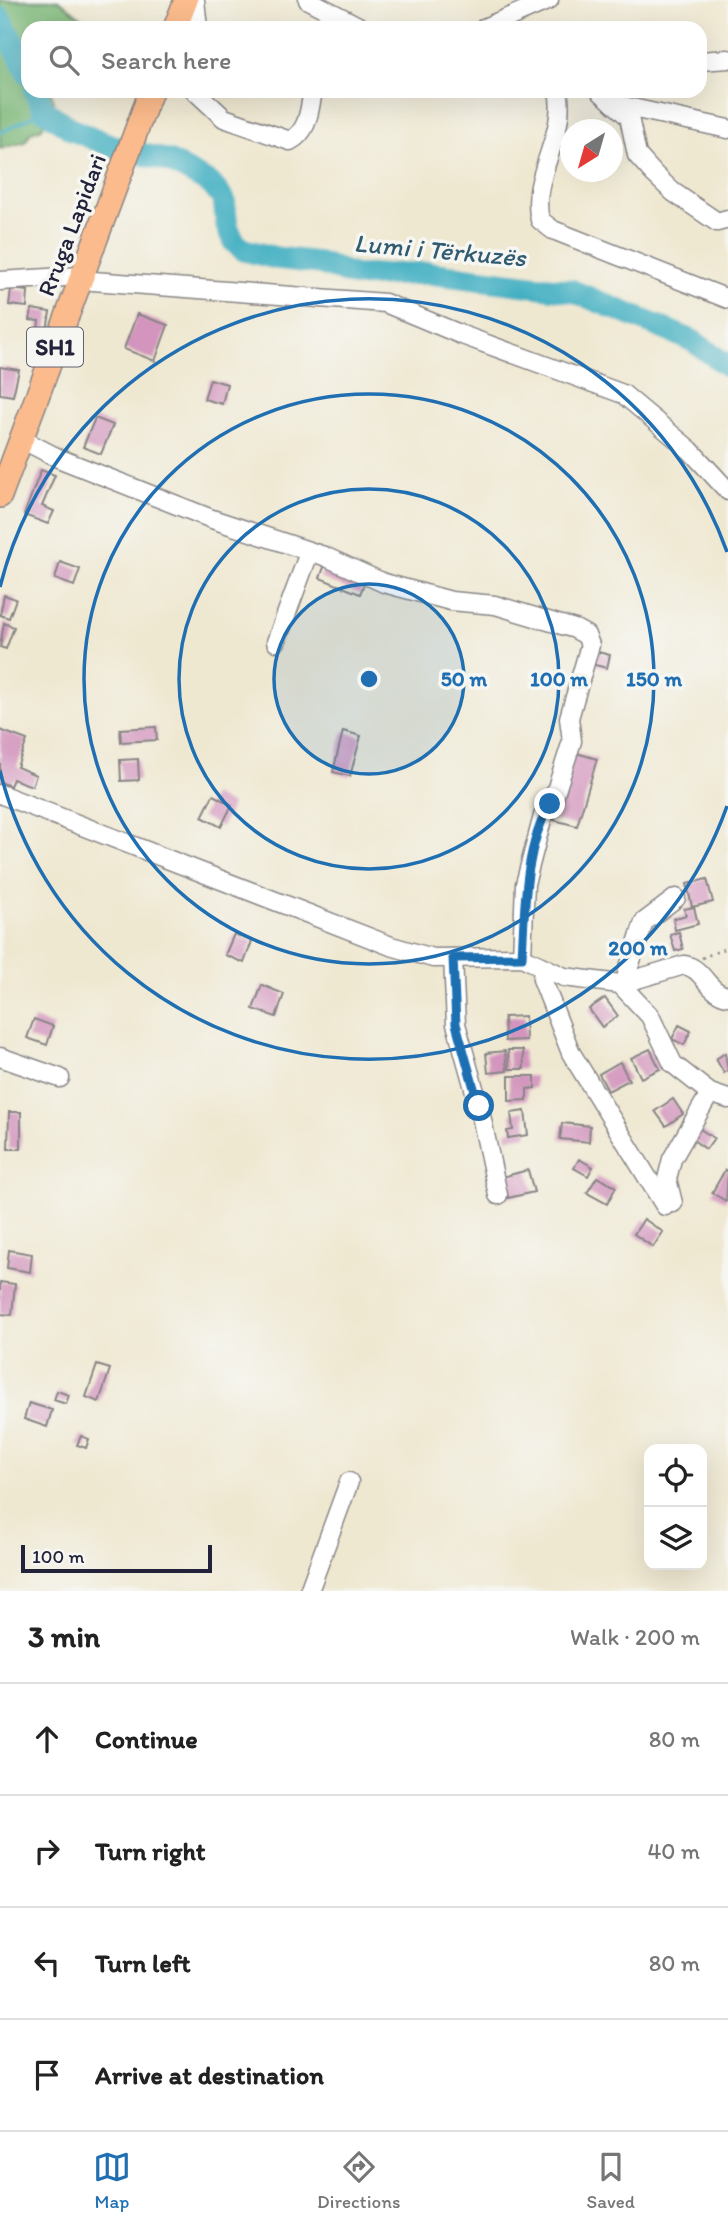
<!DOCTYPE html>
<meta charset="utf-8">
<style>
body{margin:0;font-family:Itim,sans-serif;background:#f2f2f2;color:#222}
.controls{position:absolute;right:21px;bottom:21px;display:grid;overflow:hidden;border-radius:14px;box-shadow:0 7px 28px #0002}
.controls button{width:63px;height:63px;display:grid;place-items:center;padding:0;border:0;border-bottom:2px solid #e0e0e0;background:#fff;color:#222;font:35px sans-serif}
.compass{position:absolute;left:560px;top:119px;width:63px;height:63px;border-radius:50%;background:#fff;box-shadow:0 7px 28px #0002;rotate:217deg}
.scale{position:absolute;left:21px;bottom:18px;width:191px;box-sizing:border-box;padding-left:7px;border:4px solid #22223b;border-top:0;font-size:19px;line-height:24px;white-space:nowrap;color:#22223b;-webkit-text-stroke:5px #f6f6f2;paint-order:stroke}
.stop{position:absolute;width:21px;height:21px;margin:-16px;border:5px solid #1f6fb2;border-radius:50%;background:#fff}
.stop.end{background:#1f6fb2;border-color:#fff;box-shadow:0 2px 7px #0008}
.list{margin:0;padding:0;list-style:none}
h2{display:flex;justify-content:space-between;align-items:center;height:91px;margin:0;padding:0 28px;font-size:30px}
h2 small{font-size:23px;font-weight:400;color:#767676}
.list li{display:grid;grid-template-columns:46px 1fr auto;gap:21px;align-items:center;box-sizing:border-box;height:112px;padding:0 28px;border-top:2px solid #e0e0e0}
.list b{display:block;font-size:26px;white-space:nowrap}
.list em{font-size:23px;font-style:normal;color:#767676}
.icon{flex:none;width:38px;height:38px;fill:none;stroke:currentColor;stroke-width:2;stroke-linecap:round;stroke-linejoin:round}
.map{position:relative;flex:none;width:728px;height:1591px;overflow:hidden}
.search{position:absolute;background:#fff;box-shadow:0 7px 28px #0002;left:21px;right:21px;top:21px;height:77px;display:flex;align-items:center;gap:18px;box-sizing:border-box;padding:0 24px;border-radius:21px;color:#767676;font-size:26px}
.sheet{height:539px;background:#fff}
nav{display:flex;justify-content:space-around;align-items:center;box-sizing:border-box;height:98px;border-top:2px solid #e0e0e0;background:#fff;font-size:19px;color:#767676}
nav a{display:grid;justify-items:center;gap:4px}
nav .on{color:#1f6fb2}
.map>svg:first-child{display:block}
</style>
<div class="map">
<svg width="728" height="1591" viewBox="0 0 728 1591">
<rect width="100%" height="100%" fill="#f6f6f2"/>
<filter id="ink" filterUnits="userSpaceOnUse"><feTurbulence type="fractalNoise" baseFrequency=".0143" numOctaves="2"/><feDisplacementMap in="SourceGraphic" scale="14" xChannelSelector="R" yChannelSelector="G"/><feConvolveMatrix kernelMatrix="1 2 1 2 8 2 1 2 1" color-interpolation-filters="sRGB"/></filter>
<filter id="wash" filterUnits="userSpaceOnUse"><feTurbulence type="fractalNoise" baseFrequency=".00686" numOctaves="4" result="noise"/><feDisplacementMap in="SourceGraphic" scale="28" xChannelSelector="R" yChannelSelector="G"/><feGaussianBlur stdDeviation="1.57" result="paint"/><feColorMatrix in="noise" values="0 0 0 0 0 0 0 0 0 0 0 0 0 0 0 0 0 1.4 0 .05"/><feComposite in="paint" operator="in"/></filter>
<g filter="url(#wash)">
<rect width="100%" height="100%" fill="#efe8d1"/>
<polygon fill="#7db878" stroke="#506d5a" stroke-width="2" points="0,0 59,0 94,28 28,28 28,91 51,91 54,103 42,128 31,132 25,142 0,149"/>
<g fill="none" stroke-linecap="round" stroke-linejoin="round">
<polyline stroke="#44b0c2" stroke-width="3.5" points="0,133 44,110"/>
<g stroke="#44b0c2" stroke-width="23">
<polyline points="0,18 28,73"/>
<polyline points="35,91 44,110 73,130 112,146 169,161 211,184 224,200 227,226 234,242 244,250 276,258 319,263 356,276 429,273 573,291 693,341 728,366"/>
</g>
</g>
<g id="blocks">
<g fill="#d395bd">
<polygon points="11,289 28,291 27,307 9,305"/>
<polygon points="32,309 50,312 47,331 38,329 39,321 30,320"/>
<polygon points="137,314 168,325 155,361 124,349"/>
<polygon points="0,367 19,370 13,396 0,394"/>
<polygon points="210,379 227,384 222,404 204,399"/>
<polygon points="95,418 113,425 101,454 83,447"/>
<polygon points="41,470 55,475 42,506 54,511 48,524 24,515"/>
<polygon points="60,562 80,569 74,586 55,579"/>
<polygon points="326,562 366,579 360,594 320,578"/>
<polygon points="4,595 16,599 9,618 0,615"/>
<polygon points="4,623 14,627 6,649 0,647"/>
<polygon points="594,651 610,655 607,668 591,664"/>
<polygon points="156,727 157,740 121,742 120,729"/>
<polygon points="0,730 27,740 17,767 36,775 32,786 13,779 10,786 0,782"/>
<polygon points="343,731 361,736 350,776 333,772"/>
<polygon points="573,752 597,759 577,826 554,820"/>
<polygon points="138,759 139,780 121,781 120,760"/>
<polygon points="213,795 232,805 221,827 202,817"/>
<polygon points="707,879 713,902 692,907 687,884"/>
<polygon points="694,907 698,924 675,930 673,919 686,915 684,909"/>
<polygon points="679,932 683,949 675,951 670,934"/>
<polygon points="234,934 252,941 244,963 225,955"/>
<polygon points="262,985 284,994 276,1017 253,1009"/>
<polygon points="605,998 618,1016 602,1027 589,1009"/>
<polygon points="525,1016 526,1040 505,1041 504,1017"/>
<polygon points="34,1019 53,1026 47,1045 27,1038"/>
<polygon points="679,1025 691,1031 684,1045 672,1039"/>
<polygon points="650,1049 660,1069 641,1078 631,1058"/>
<polygon points="508,1050 523,1050 524,1069 509,1069"/>
<polygon points="505,1051 507,1071 488,1073 486,1053"/>
<polygon points="725,1053 728,1070 724,1073 716,1059"/>
<polygon points="620,1062 629,1080 608,1091 599,1074"/>
<polygon points="509,1076 535,1076 535,1088 527,1089 527,1100 509,1101"/>
<polygon points="673,1099 683,1114 666,1126 655,1111"/>
<polygon points="525,1111 528,1135 508,1138 507,1131 513,1130 511,1113"/>
<polygon points="9,1112 21,1112 21,1149 8,1149"/>
<polygon points="562,1123 590,1126 589,1142 560,1139"/>
<polygon points="700,1129 714,1138 706,1149 693,1140"/>
<polygon points="579,1159 593,1167 588,1176 574,1168"/>
<polygon points="528,1170 534,1192 508,1198 502,1177"/>
<polygon points="725,1170 728,1171 726,1201 712,1193"/>
<polygon points="597,1177 616,1187 607,1204 587,1193"/>
<polygon points="644,1219 663,1232 653,1247 634,1234"/>
<polygon points="9,1250 32,1254 30,1272 7,1268"/>
<polygon points="0,1282 15,1284 12,1315 0,1314"/>
<polygon points="97,1365 110,1369 99,1402 86,1397"/>
<polygon points="57,1391 69,1395 66,1404 54,1400"/>
<polygon points="29,1403 52,1410 47,1427 24,1419"/>
<polygon points="81,1436 89,1439 86,1448 77,1445"/>
</g>
</g>
</g>
<g filter="url(#ink)">
<use href="#blocks" fill-opacity="0" stroke="#888586" stroke-width="2"/>
<g fill="none" stroke-linecap="round" stroke-linejoin="round">
<g stroke="#888586" stroke-width="21">
<g id="minor">
<polyline points="195,0 198,28"/>
<polyline points="308,0 362,28"/>
<polyline points="484,28 549,0"/>
<polyline points="700,61 728,59"/>
<path d="M195,91L224,118L290,141C309,131 309,110 313,91"/>
<path d="M558,91C568,135 529,177 540,220L553,230L728,299"/>
<polyline points="600,91 629,117 637,155 654,174 673,192 717,222 728,219"/>
<polyline points="614,104 728,129"/>
<polyline points="0,281 80,276 93,281 385,303 462,335 623,394 690,450 728,491"/>
<polyline points="21,439 58,458 212,519 324,556 384,583 451,601 495,605 575,629 586,635 590,645 569,718 572,741 554,797 543,816 525,884 522,957"/>
<polyline points="276,642 309,553"/>
<polyline points="0,794 391,946 433,958 522,957 564,977 620,984 650,1016 673,1064 710,1093 728,1099"/>
<polyline points="453,958 456,1024 479,1106 498,1195"/>
<polyline points="543,968 542,979 571,1053 665,1206"/>
<polyline points="628,981 627,973 644,922 676,898"/>
<path d="M620,984L684,965C704,968 707,993 728,996"/>
<polyline points="0,1057 60,1078"/>
<polyline points="673,1203 667,1179 672,1159 710,1093"/>
<polyline points="309,1591 349,1482"/>
</g>
</g>
<g stroke="#888586" stroke-width="26">
<g id="major">
<polyline points="175,28 186,0"/>
<polyline points="0,496 151,91"/>
</g>
</g>
<polyline stroke="#888586" stroke-width="2.5" stroke-dasharray="2 5" stroke-linecap="butt" points="702,958 728,947"/>
<use href="#minor" stroke="#fff" stroke-width="18"/>
<use href="#major" stroke="#fbbb8c" stroke-width="23"/>
</g>
</g>
<g fill="none" stroke-linecap="round" stroke-linejoin="round" filter="url(#ink)">
<path stroke="#1f6fb2" stroke-width="9" d="M479,1106L456,1024L453,958L522,957C525,906 524,850 550,804"/>
</g>
<circle cx="369" cy="679" r="95" fill="#1f6fb2" fill-opacity=".12"/>
<g fill="none" stroke="#1f6fb2" stroke-width="3.5">
<circle cx="369" cy="679" r="95"/>
<circle cx="369" cy="679" r="190"/>
<circle cx="369" cy="679" r="285"/>
<path d="M727 806A380 380 0 0 1 0 771M0 587A380 380 0 0 1 727 552"/>
</g>
<g text-anchor="middle" stroke-width="7" stroke-linejoin="round" paint-order="stroke">
<rect fill="#f6f6f2" stroke="#626272" stroke-width="2" x="27" y="327.5" width="56" height="39" rx="5"/>
<g font-size="23" font-weight="bold" fill="#22223b">
<text x="55" y="355">SH1</text>
</g>
<g font-size="24" fill="#22223b" stroke="#f6f6f2">
<text transform="translate(72 225) rotate(-69)" y="8">Rruga Lapidari</text>
</g>
<g font-size="26" font-style="italic" fill="#305b71" stroke="#f6f6f2">
<text transform="translate(440 250) rotate(5)" y="9">Lumi i Tërkuzës</text>
</g>
</g>
<circle cx="369" cy="679" r="10" fill="#1f6fb2" stroke="#f6f6f2" stroke-width="3.5"/>
<g font-size="21" text-anchor="middle" font-weight="bold" fill="#1f6fb2" stroke="#f6f6f2" stroke-width="7" stroke-linejoin="round" paint-order="stroke">
<text x="464" y="686">50 m</text>
<text x="559" y="686">100 m</text>
<text x="654" y="686">150 m</text>
<text x="638" y="955">200 m</text>
</g>
</svg>
<div class="controls">
<button><svg class="icon" aria-label="locate" viewBox="0 0 24 24"><circle cx="12" cy="12" r="6"/><path d="M12 2v4M12 18v4M2 12h4M18 12h4"/></svg></button>
<button><svg class="icon" aria-label="layers" viewBox="0 0 24 24"><path d="M12 4l9 5-9 5-9-5zM3 14l9 5 9-5"/></svg></button>
</div>
<svg class="compass" viewBox="-18 -18 36 36"><path d="M0-13l5 13h-10z" fill="#e53935"/><path d="M0 13l5-13h-10z" fill="#767676"/></svg>
<div class="scale">100 m</div>
<div class="stop" style="left:479px;top:1106px"></div>
<div class="stop end" style="left:550px;top:804px"></div>
<div class="search"><svg class="icon" aria-label="search" viewBox="0 0 24 24"><circle cx="10" cy="10" r="6"/><path d="M15 15l6 6"/></svg>Search here</div>
</div>
<section class="sheet">
<h2>3 min<small>Walk · 200 m</small></h2>
<ul class="list">
<li><svg class="icon" aria-label="ahead" viewBox="0 0 24 24"><path d="M12 20V5M6 11l6-6 6 6"/></svg><div><b>Continue</b></div><em>80 m</em></li>
<li><svg class="icon" aria-label="right" viewBox="0 0 24 24"><path d="M7 20v-9h11M14 6l5 5-5 5"/></svg><div><b>Turn right</b></div><em>40 m</em></li>
<li><svg class="icon" aria-label="left" viewBox="0 0 24 24"><path d="M17 20v-9H6M10 6l-5 5 5 5"/></svg><div><b>Turn left</b></div><em>80 m</em></li>
<li><svg class="icon" aria-label="arrive" viewBox="0 0 24 24"><path d="M6 21V4h12l-3 4 3 4H6"/></svg><div><b>Arrive at destination</b></div></li>
</ul>
</section>
<nav>
<a class="on"><svg class="icon" aria-label="map" viewBox="0 0 24 24"><path d="M3 6l6-2 6 2 6-2v14l-6 2-6-2-6 2zM9 4v14M15 6v14"/></svg>Map</a>
<a><svg class="icon" aria-label="directions" viewBox="0 0 24 24"><path d="M12 3l9 9-9 9-9-9zM9 14v-3h6M13 9l2 2-2 2"/></svg>Directions</a>
<a><svg class="icon" aria-label="saved" viewBox="0 0 24 24"><path d="M7 4h10v16l-5-4-5 4z"/></svg>Saved</a>
</nav>
